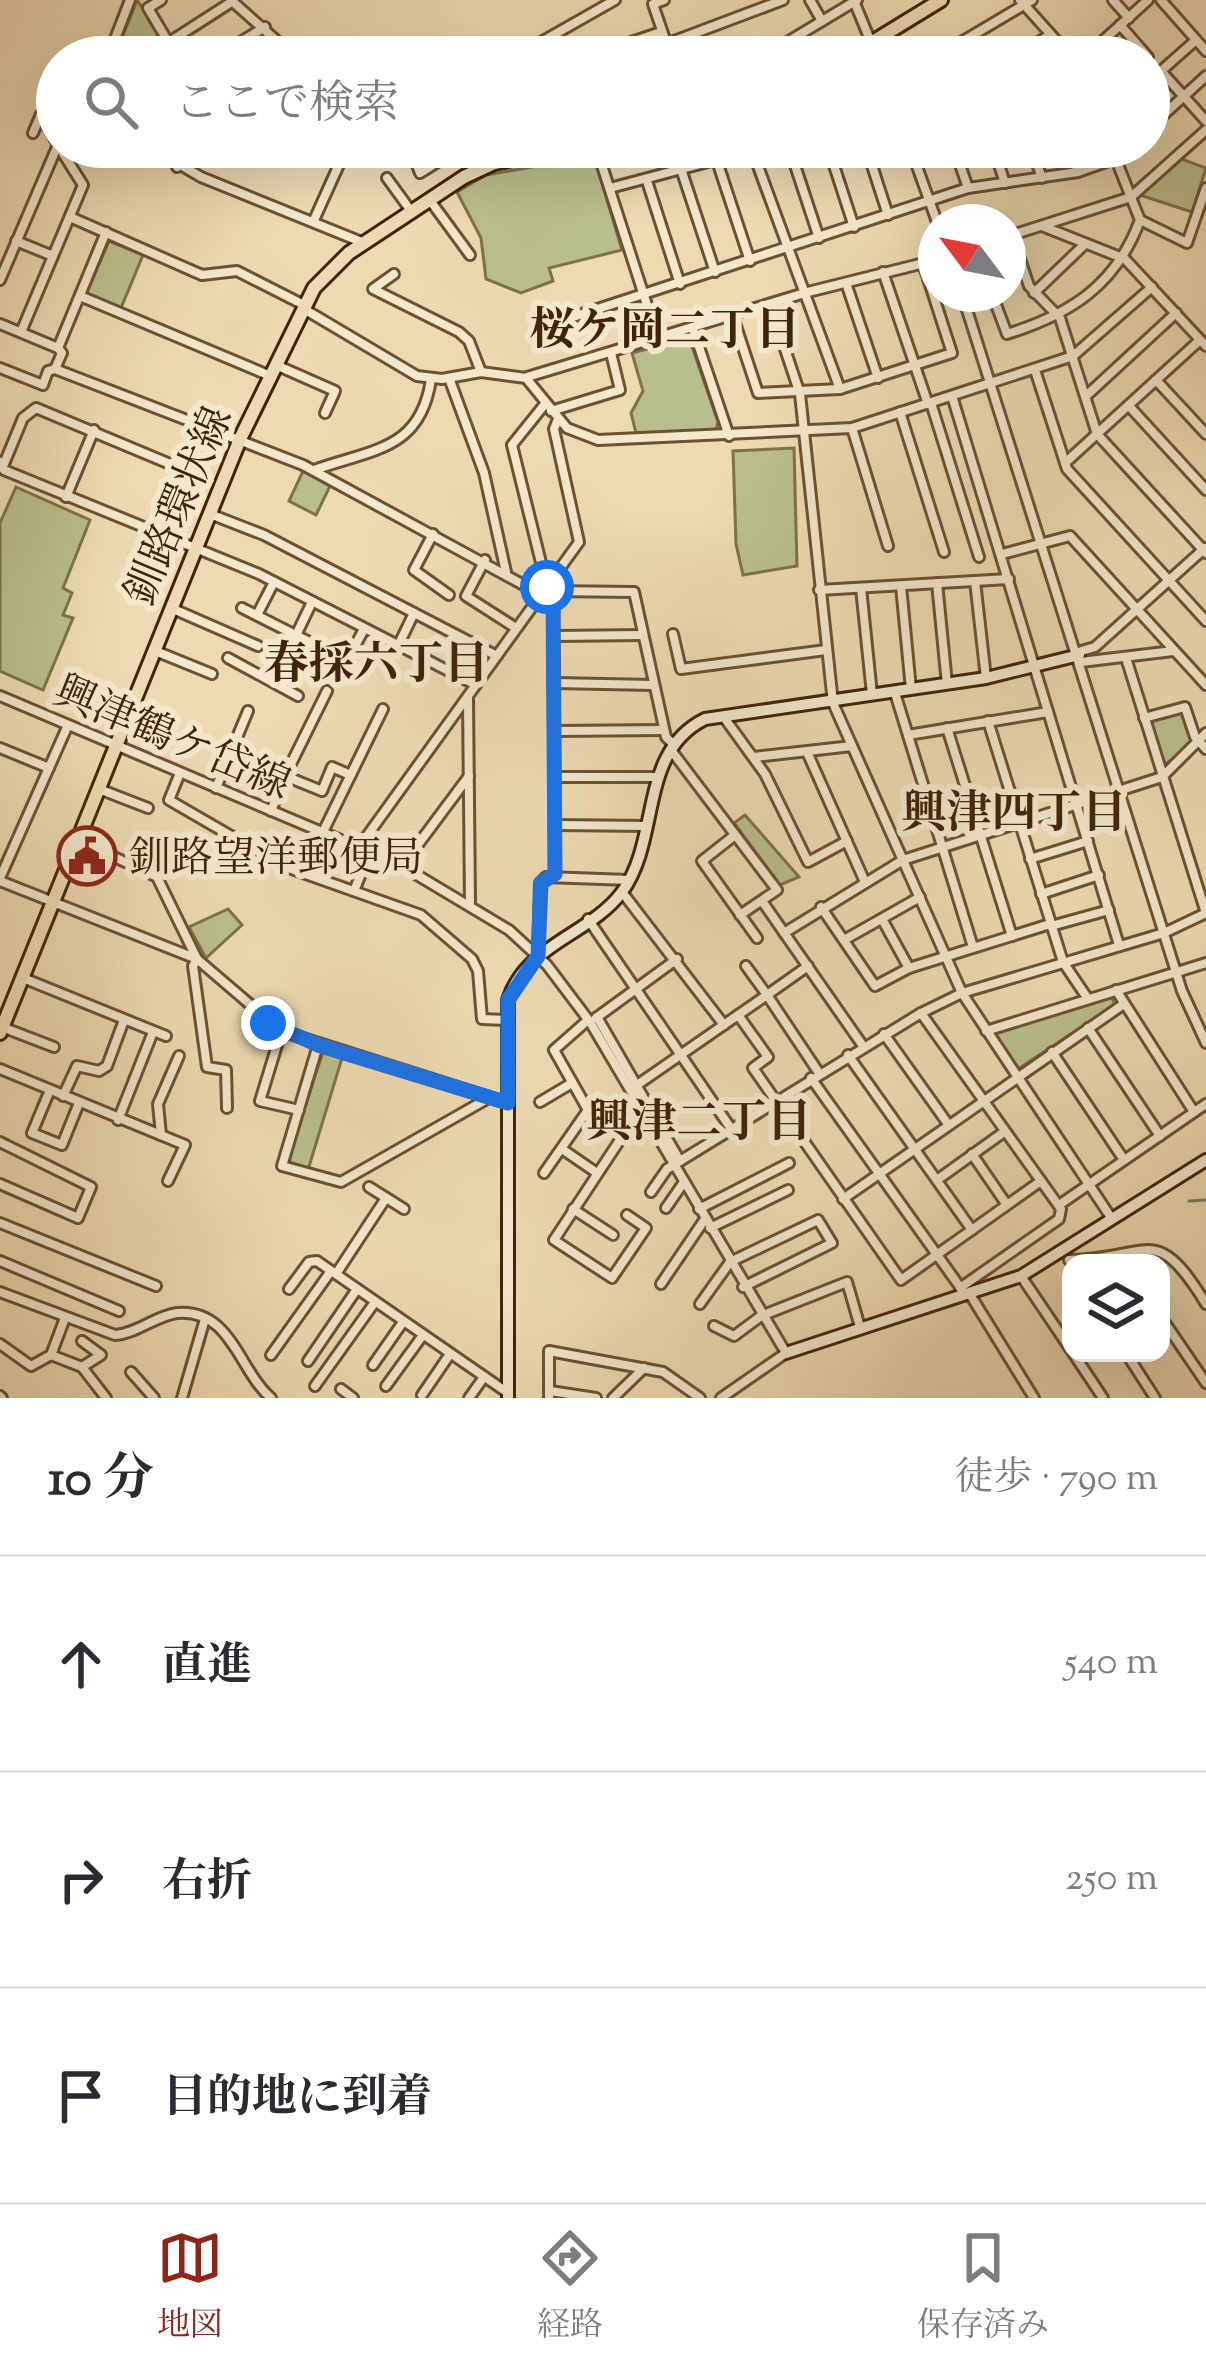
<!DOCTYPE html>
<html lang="ja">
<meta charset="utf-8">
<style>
body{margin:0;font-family:"Sorts Mill Goudy","Noto Serif JP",serif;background:#f7f7f7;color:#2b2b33}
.controls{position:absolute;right:36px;bottom:36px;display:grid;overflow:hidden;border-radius:24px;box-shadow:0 12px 48px #0002}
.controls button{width:108px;height:108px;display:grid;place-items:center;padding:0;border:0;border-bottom:3px solid #e1e1e2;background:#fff;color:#2b2b33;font:60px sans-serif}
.compass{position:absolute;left:918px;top:204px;width:108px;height:108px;border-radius:50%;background:#fff;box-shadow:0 12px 48px #0002;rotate:302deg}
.stop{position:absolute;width:36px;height:36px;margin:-27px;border:9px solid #1a73e8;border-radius:50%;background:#fff}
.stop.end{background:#1a73e8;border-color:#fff;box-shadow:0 3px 12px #0008}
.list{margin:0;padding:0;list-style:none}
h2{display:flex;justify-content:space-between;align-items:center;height:156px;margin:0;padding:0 48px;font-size:51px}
h2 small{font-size:39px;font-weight:400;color:#7c7c81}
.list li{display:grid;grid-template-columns:78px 1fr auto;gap:36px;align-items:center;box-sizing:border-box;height:216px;padding:0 48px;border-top:3px solid #e1e1e2}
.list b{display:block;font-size:45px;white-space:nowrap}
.list em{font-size:39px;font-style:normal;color:#7c7c81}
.icon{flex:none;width:66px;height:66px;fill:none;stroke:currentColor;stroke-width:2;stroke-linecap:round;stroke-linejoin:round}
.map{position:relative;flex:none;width:1206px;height:1398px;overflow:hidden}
.search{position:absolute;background:#fff;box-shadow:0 12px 48px #0002;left:36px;right:36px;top:36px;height:132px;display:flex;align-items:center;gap:30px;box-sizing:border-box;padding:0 42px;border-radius:66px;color:#7c7c81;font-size:45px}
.sheet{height:804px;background:#fff}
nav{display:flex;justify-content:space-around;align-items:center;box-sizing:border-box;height:168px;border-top:3px solid #e1e1e2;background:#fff;font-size:33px;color:#7c7c81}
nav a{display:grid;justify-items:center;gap:6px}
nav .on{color:#8f2418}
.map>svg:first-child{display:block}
</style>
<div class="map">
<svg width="1206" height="1398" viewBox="0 0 1206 1398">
<rect width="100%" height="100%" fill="#eddab2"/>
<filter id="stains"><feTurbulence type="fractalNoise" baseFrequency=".00167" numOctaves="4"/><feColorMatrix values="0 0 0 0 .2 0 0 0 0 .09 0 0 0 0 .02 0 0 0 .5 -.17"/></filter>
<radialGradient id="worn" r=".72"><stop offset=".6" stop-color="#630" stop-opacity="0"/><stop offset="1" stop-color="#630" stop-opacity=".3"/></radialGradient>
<g fill="#b9bf8c" stroke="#7d724a" stroke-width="3">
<polygon points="137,0 161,36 144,52 120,43"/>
<polygon points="594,156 622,250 549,268 553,281 521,293 486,279 481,238 457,192 486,175"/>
<polygon points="1179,158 1206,168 1192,212 1140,195"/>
<polygon points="109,241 143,255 121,308 86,294"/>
<polygon points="689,338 718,422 716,430 636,433 631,413 643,391 632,353"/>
<polygon points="794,448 797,566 743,575 736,544 733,451"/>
<polygon points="303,471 331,484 316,515 289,501"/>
<polygon points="16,487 90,520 63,588 72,593 63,615 73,618 43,690 0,671 0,523"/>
<polygon points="1183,710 1192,744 1162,767 1148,721"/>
<polygon points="745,815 799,877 780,885 734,823"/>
<polygon points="228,909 242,925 206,958 189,927"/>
<polygon points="1111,996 1115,1005 1018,1069 995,1033"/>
<polygon points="323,1052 342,1058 308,1170 287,1161"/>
</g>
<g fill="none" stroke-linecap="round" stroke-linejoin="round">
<polyline stroke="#777d6f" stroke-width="3" points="1189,1201 1206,1200"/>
<g stroke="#6c5232" stroke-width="14">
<g id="street">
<polyline points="161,0 148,8 167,40"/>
<polyline points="664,0 653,4 671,57"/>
<polyline points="810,0 822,21"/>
<polyline points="1020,0 1071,57"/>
<polyline points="1113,0 1129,18"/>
<polyline points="1161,0 1206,51"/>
<polyline points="232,1 295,57"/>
<polyline points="854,1 877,57"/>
<polyline points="1120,25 1148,57"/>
<polyline points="1196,40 1161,71 1206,121"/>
<polyline points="113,43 145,55"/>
<polyline points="666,44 783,0"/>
<polyline points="527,50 615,0"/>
<polyline points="108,57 130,0"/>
<polyline points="146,57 233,1"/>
<polyline points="216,57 265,27"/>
<polyline points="494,57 562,49 593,55 661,32"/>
<polyline points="748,57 779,47 857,0"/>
<polyline points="936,57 1032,0"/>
<polyline points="1013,57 1050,35"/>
<polyline points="1085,57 1148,0"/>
<polyline points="1149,128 1206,76"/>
<polyline points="33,133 41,114 57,143"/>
<polyline points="150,147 201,177 364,243"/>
<polyline points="410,147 420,173 461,147"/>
<polyline points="596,147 658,339"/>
<polyline points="751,147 840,389"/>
<polyline points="789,147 819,238"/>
<polyline points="828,147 854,227"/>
<polyline points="866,147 888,215"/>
<polyline points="910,147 937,222"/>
<polyline points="954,147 968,188"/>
<polyline points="993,147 1005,183"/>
<polyline points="1031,147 1042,178"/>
<polyline points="1069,147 1078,172"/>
<polyline points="717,161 750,261"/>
<polyline points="177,167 188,147"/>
<polyline points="682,172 715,272"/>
<polyline points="387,178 411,211"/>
<polyline points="647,181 680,284"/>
<polyline points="610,188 764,147"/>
<polyline points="429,199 470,255"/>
<polyline points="70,217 202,275 237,271 304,305"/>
<polyline points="314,220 347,147"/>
<polyline points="1140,220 1187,243 1206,188"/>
<polyline points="1042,226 1125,259 1206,346"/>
<polyline points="106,232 58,348 62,353 55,369 303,465 542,595"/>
<polyline points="1012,235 1029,286 1060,318 1097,434 1206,553"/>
<polyline points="1009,236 1131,197 1206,130"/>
<polyline points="16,241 53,256"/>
<polyline points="883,272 928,404"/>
<polyline points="394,274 373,289 459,332 469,341 481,372"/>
<polyline points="0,280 57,147"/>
<polyline points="846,283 878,378"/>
<polyline points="1034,293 1085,244"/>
<polyline points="962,294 1182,991 1206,1043"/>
<path d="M992,294L1007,334C1071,314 1116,285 1140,220L1111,147"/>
<polyline points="80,296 268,375"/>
<polyline points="770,304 800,394 833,703 962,993 1112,1219"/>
<polyline points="304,309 417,376 442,379 481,372 526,378 567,428 598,440 852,428 1073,356 1152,287"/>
<polyline points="573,317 968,188 1078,172 1115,159 1128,147"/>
<polyline points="733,317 758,393 840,389 952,353 923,263"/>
<polyline points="0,324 58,348"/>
<polyline points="693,329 729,436"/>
<polyline points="21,332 83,185 59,147"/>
<polyline points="276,365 335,391 325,413"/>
<polyline points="0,368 43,385 48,371 55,369"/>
<polyline points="1035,370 1067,469 1206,621"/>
<polyline points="527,377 808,292 936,260"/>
<polyline points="449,378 484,473 506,572"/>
<polyline points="1156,380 1206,434"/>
<polyline points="952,396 1119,945"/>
<polyline points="1086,396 1176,313"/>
<polyline points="931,403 979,557"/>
<polyline points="545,404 512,445 547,587"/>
<polyline points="1129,406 1206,490"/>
<polyline points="551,411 620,390 611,353"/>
<polyline points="900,412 944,552"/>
<polyline points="852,428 888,546"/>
<polyline points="0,462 4,470 259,574 476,685"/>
<polyline points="1065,463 1200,340"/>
<polyline points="4,464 23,418 36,408 182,469"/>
<path d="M314,470C373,449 421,450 431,379"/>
<polyline points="66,497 94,430"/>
<polyline points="210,514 264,535 497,656"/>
<polyline points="433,534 414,570 449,595"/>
<polyline points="1002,554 1070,536 1206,685"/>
<polyline points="485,560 466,596 516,628"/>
<polyline points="975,581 986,678"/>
<polyline points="937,583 947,684"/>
<polyline points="901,586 911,689"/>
<polyline points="861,588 872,694"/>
<polyline points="819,590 1009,579"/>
<polyline points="549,591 634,592 666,737 673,744"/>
<polyline points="553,591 555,874"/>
<polyline points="171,608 258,646"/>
<polyline points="242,608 347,661 364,629"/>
<polyline points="257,615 274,582"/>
<polyline points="673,634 681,669 826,650"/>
<polyline points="555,636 643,635"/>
<polyline points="398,646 414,613"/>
<polyline points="153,650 212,674"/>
<polyline points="1078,652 1095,647 1205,548"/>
<polyline points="228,658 298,696"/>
<polyline points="1126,658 1206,913"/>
<polyline points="1081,662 1173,651"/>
<polyline points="274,681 312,602"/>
<polyline points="555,683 653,685"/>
<polyline points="327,691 285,776 322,791 332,767 348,774"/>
<polyline points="895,693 973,947"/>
<polyline points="0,696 402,866 509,930 547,965 590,1022 786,1353 721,1398"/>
<polyline points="468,699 470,902"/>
<polyline points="723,716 765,774 808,862 847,841"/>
<polyline points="1144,718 1185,707 1195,737 1206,749"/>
<polyline points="988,721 1063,962 1088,999"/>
<polyline points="947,728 1012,936"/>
<polyline points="556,731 664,730"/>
<polyline points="908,735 1048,712"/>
<polyline points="0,748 49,768"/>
<polyline points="671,750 777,890 740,915"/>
<polyline points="807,752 865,882"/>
<polyline points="754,757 852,746"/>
<polyline points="180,773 169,800 283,866 421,915 472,959 478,971 482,1019 507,1020"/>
<polyline points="556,777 659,777"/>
<polyline points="216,788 248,711"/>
<polyline points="99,789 148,808"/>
<polyline points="271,811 285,776"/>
<polyline points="556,825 646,826"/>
<polyline points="323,832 383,709"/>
<polyline points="735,835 702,861 757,938"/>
<polyline points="78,840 157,877 197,959 281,1031 508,1103"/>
<polyline points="359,847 579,542 554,429 558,419"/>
<polyline points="1030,859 1088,841"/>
<polyline points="402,866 469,776"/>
<polyline points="0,878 68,725"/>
<polyline points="0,881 197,959 193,966 207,1067 226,1070 227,1108"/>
<polyline points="354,891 370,852"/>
<polyline points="622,892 724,1025"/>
<polyline points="1041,894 1099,875"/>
<polyline points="762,901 863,1046"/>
<polyline points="821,907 875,986 909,968 1050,924"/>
<polyline points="588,919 732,1130"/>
<polyline points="882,919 909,968"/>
<polyline points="1051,926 1109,910"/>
<polyline points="784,933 903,860 1162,777 1206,733"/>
<polyline points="844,940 920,897"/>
<polyline points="538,956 540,883 546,877 629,880"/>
<polyline points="746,966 767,995 808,966"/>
<polyline points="23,978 166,1036"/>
<polyline points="1116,990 1194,1112"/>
<polyline points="921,1013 1061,1209 1059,1219 960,1288"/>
<polyline points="738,1015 768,1057 753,1068 901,1280 1041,1181"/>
<polyline points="597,1017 680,1161"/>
<polyline points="596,1018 677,959"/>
<polyline points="588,1020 554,1050 588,1110 623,1132"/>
<polyline points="2,1027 54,1047"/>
<polyline points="1088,1028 1160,1136"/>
<polyline points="986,1031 1206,963"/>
<polyline points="281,1032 260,1101 299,1110"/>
<polyline points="884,1034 948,1124"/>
<polyline points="318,1045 282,1166 341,1182 487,1099"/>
<polyline points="1052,1052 1124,1160"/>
<polyline points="848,1055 972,1230"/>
<polyline points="0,1069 185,1145 168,1181"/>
<polyline points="811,1078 960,1287"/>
<polyline points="637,1085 767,995 819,1073"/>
<polyline points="50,1090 32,1133 62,1145 79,1103"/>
<polyline points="63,1096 77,1066 99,1071 107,1066 124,1020"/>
<polyline points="540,1102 572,1083"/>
<polyline points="118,1120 153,1032"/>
<polyline points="161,1135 158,1104 179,1056"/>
<polyline points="0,1142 91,1187 78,1218 0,1184"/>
<polyline points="562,1149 597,1173"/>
<polyline points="972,1154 1007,1205"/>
<polyline points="544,1173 588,1110"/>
<polyline points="937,1180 1004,1132"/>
<polyline points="369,1187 404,1209"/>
<polyline points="651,1192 667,1169 921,1013 962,993 1164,933 1206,913"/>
<polyline points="843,1199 1121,1006"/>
<polyline points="1059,1205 1206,1104"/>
<polyline points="666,1208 684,1182"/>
<polyline points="573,1209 613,1235"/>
<polyline points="699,1209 789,1163"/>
<polyline points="627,1215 646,1228 612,1278 554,1240 641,1108"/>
<polyline points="0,1223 156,1286"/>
<polyline points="710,1228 788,1190"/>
<path d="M1069,1260C1150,1259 1155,1220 1206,1304"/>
<polyline points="0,1261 119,1311"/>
<polyline points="336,1274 386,1198"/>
<polyline points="1021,1276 1071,1350"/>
<polyline points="661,1284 705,1219"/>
<polyline points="289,1289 309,1262 317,1261 508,1393"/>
<path d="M0,1292L115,1335C138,1333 155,1316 177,1313C231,1308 239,1371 271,1398"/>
<polyline points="971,1296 1034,1398"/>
<polyline points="700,1304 730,1262 818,1220 832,1243 743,1287"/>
<polyline points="1161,1317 1206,1383"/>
<polyline points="714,1326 734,1336 761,1316 847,1282 860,1327"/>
<polyline points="0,1344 31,1366 51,1355 82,1367 106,1398"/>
<polyline points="1073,1353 1103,1398"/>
<polyline points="1126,1353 1155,1398"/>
<polyline points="51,1355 65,1318"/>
<polyline points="271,1355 331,1271"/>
<polyline points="308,1361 357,1289"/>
<polyline points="373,1365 403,1322"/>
<polyline points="82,1367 101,1355 82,1341"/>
<polyline points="131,1372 154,1398"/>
<polyline points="315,1386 375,1302"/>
<polyline points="386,1386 423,1335"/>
<polyline points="341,1389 353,1398"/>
<polyline points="550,1391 596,1398"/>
<polyline points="422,1395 450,1354"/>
<polyline points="0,1396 2,1398"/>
<polyline points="182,1398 205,1319"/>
<polyline points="469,1398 484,1377"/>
<polyline points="549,1398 549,1351 663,1372 700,1398"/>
<polyline points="613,1398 644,1368"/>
</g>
</g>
<g stroke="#412408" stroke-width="16">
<g id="secondary">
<polyline points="786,1353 1021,1276 1206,1160"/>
<path d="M508,1398V1000C526,944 590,935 622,892C661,839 638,752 705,719L986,678L1079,655"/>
</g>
</g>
<g stroke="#412408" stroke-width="18">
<g id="primary">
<polyline points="848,57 941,0"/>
<polyline points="0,1033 240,439 314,288 349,253 464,177 494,163 573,147"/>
</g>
</g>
<use href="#street" stroke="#f3e7cd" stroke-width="8"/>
<use href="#secondary" stroke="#f3e7cd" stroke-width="10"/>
<use href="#primary" stroke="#eddab2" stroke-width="12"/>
</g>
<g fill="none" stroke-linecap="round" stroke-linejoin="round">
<polyline stroke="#1a73e8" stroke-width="15" points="268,1023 318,1045 508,1103 508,1000 538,956 541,883 555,874 553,591 547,587"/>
</g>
<defs>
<g id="civic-ring" transform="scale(3)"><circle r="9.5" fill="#f3e7cd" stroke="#8f2418" stroke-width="1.5"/><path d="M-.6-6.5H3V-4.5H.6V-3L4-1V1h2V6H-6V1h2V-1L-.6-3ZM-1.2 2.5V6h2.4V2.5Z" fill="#8f2418"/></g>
</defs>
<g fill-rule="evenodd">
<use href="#civic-ring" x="87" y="856"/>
</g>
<g text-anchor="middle" stroke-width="12" stroke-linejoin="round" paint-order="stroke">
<g font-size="42" fill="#412408" stroke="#f3e7cd">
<text transform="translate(177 505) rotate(-67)" y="15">釧路環状線</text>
<text transform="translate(173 736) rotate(23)" y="15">興津鶴ケ岱線</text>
</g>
<g font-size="42" fill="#412408" stroke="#f3e7cd" text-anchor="start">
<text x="129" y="871">釧路望洋郵便局</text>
</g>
<g font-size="45" font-weight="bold" fill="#412408" stroke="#f3e7cd">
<text x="665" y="344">桜ケ岡二丁目</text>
<text x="376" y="678">春採六丁目</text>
<text x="1014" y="827">興津四丁目</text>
<text x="699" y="1136">興津二丁目</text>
</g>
</g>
<rect width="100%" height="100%" filter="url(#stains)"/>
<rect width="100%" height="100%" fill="url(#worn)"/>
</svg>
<div class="controls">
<button><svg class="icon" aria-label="layers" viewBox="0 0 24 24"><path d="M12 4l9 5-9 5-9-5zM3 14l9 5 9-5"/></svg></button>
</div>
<svg class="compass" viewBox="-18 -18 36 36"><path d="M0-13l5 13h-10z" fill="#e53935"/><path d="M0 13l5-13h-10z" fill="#7c7c81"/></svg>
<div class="stop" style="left:547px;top:587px"></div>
<div class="stop end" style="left:268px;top:1023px"></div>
<div class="search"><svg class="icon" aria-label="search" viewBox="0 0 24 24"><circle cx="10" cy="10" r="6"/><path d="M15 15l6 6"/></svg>ここで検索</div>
</div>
<section class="sheet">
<h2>10 分<small>徒歩 · 790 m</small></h2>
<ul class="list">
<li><svg class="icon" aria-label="ahead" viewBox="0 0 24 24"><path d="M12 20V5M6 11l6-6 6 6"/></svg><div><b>直進</b></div><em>540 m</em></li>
<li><svg class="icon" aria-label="right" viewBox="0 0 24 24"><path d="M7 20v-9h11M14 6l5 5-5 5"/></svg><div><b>右折</b></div><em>250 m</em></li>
<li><svg class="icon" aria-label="arrive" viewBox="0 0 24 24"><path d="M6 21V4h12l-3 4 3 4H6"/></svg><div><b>目的地に到着</b></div></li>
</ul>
</section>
<nav>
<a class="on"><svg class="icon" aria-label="map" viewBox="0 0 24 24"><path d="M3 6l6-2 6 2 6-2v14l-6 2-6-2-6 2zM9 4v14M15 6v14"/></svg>地図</a>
<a><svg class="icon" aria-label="directions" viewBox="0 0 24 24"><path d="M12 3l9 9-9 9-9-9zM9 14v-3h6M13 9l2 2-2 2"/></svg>経路</a>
<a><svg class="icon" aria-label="saved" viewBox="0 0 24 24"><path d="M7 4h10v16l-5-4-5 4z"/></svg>保存済み</a>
</nav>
